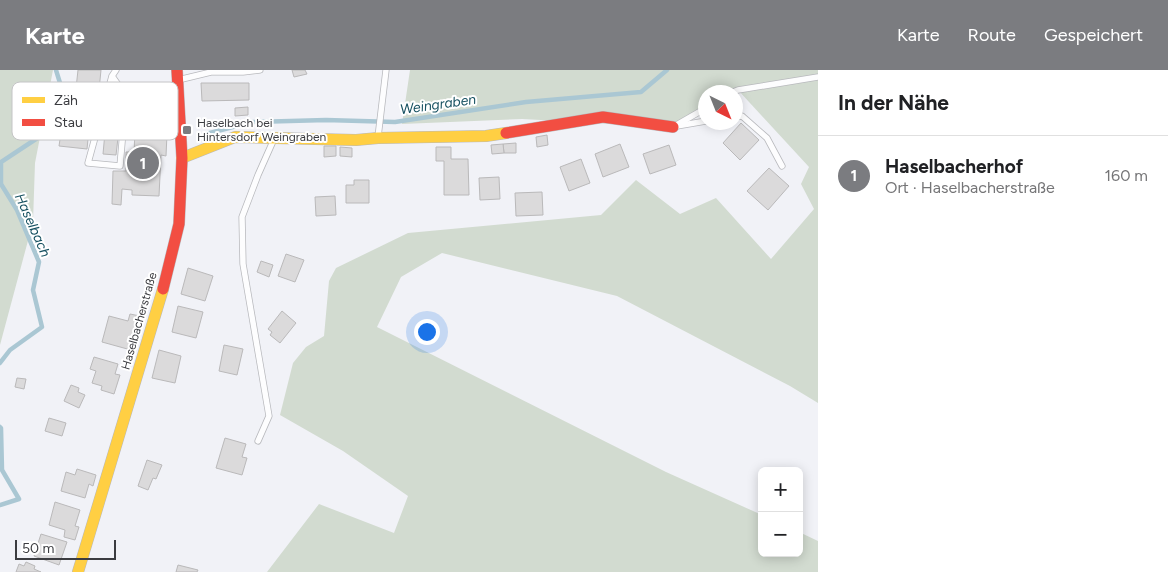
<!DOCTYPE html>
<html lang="de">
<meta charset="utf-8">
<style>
body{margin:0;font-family:Figtree,sans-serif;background:#f2f2f2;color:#202124}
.controls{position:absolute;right:15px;bottom:15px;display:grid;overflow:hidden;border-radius:8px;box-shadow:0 2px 12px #0003}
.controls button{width:45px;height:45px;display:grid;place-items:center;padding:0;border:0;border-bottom:1px solid #e0e0e0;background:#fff;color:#202124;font:25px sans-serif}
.compass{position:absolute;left:698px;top:15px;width:45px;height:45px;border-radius:50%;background:#fff;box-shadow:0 2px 12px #0003;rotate:137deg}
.scale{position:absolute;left:15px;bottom:12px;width:101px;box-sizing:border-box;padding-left:5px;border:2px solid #3b3c40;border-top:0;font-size:14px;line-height:18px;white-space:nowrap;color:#3b3c40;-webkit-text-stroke:4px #fff;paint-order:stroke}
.you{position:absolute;left:426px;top:261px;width:18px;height:18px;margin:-12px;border:4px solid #fff;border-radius:50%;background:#1a73e8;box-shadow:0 0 0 8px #1a73e833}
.badge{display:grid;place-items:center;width:32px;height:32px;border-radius:50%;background:#7b7c80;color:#fff;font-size:16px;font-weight:700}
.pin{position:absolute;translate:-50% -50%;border:2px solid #fff;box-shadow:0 1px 5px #0006}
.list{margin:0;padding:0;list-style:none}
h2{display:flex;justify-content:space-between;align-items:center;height:65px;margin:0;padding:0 20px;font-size:21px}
h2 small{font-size:16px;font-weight:400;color:#757577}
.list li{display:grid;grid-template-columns:32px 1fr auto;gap:15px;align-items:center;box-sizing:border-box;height:80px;padding:0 20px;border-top:1px solid #e0e0e0}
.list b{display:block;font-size:19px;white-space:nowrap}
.list p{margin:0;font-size:16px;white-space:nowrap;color:#757577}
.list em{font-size:16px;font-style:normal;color:#757577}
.map{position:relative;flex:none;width:818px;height:502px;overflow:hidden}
header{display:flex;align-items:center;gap:30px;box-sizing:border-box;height:70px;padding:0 25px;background:#7b7c80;color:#fff}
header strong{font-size:24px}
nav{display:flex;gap:28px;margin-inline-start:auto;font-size:18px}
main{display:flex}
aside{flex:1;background:#fff}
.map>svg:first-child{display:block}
</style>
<header>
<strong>Karte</strong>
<nav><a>Karte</a><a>Route</a><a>Gespeichert</a></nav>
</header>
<main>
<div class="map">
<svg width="818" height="502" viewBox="0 0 818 502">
<rect width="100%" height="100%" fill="#f1f2f7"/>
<g fill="#d2dbd0">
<polygon points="0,0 53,0 35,93 33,152 0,275"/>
<polygon points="410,0 818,0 818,333 790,316 617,226 442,183 401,207 377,257 666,402 762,445 762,483 799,483 799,462 818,471 818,502 267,502 319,434 394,463 408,426 343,381 280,345 293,293 306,277 324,266 329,211 336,198 408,163 601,145 636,110 680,144 716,128 771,189 814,139 801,114 809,97 738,20 733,22 706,22 705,38 673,57 522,49 402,54"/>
</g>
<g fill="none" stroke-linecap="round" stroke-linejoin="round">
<g stroke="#aac7d3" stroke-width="4.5">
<polyline points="206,64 252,52 326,50 395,52 526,32 641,22 667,0"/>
<polyline points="0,293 10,280 42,257 33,220 39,192 17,140 1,114 1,92 39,67 60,13 56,0"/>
<polyline points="0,357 1,358 2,400 19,429 0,435"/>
</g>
</g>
<g fill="#dbdadb" stroke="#bab9ba">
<polygon points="78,0 101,0 96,50 90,49 87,79 59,76 61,63 71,64"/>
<polygon points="292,0 305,0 307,4 294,7"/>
<polygon points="201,13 249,13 249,30 202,31"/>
<polygon points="248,37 248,45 235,46 235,38"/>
<polygon points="107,41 121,42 116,85 103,84"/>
<polygon points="741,53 759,70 740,90 723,73"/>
<polygon points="135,62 167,64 166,86 161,85 159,126 132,125 132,120 122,119 121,135 112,134 113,101 126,101 126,82 134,82"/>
<polygon points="547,65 548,75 537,77 536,67"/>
<polygon points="516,73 516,83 504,83 503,74"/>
<polygon points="503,74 504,83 492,84 491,75"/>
<polygon points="620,74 629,97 603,107 595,84"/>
<polygon points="669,75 676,95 650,104 643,84"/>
<polygon points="324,76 336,76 336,86 324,87"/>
<polygon points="340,77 352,78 352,87 340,86"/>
<polygon points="436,77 451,77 451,89 468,89 469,125 444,125 444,91 436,91"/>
<polygon points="581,89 590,113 569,121 560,97"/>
<polygon points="769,98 789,116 768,140 747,121"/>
<polygon points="499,107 500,129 480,130 479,108"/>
<polygon points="354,110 369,110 369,133 346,133 346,115 354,115"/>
<polygon points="542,122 543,145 516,146 515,123"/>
<polygon points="335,126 336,145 316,146 315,127"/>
<polygon points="286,184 304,190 295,212 278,206"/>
<polygon points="261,191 273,195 269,207 257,202"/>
<polygon points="188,198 213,206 205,231 181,224"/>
<polygon points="178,236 203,242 196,268 172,262"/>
<polygon points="282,241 296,253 280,273 270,265 272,262 268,259"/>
<polygon points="130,244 140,246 136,262 139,263 136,275 133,275 131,280 102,272 109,246 128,251"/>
<polygon points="224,275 243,279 237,305 219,301"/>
<polygon points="159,280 181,286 175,313 152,308"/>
<polygon points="94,287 118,294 115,304 120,305 114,324 101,320 102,316 92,313 96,301 90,299"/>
<polygon points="17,308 26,309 24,319 15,317"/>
<polygon points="71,315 79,318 78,322 85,325 79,338 64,331"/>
<polygon points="49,348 66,353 62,366 45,361"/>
<polygon points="225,368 246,374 242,387 247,388 242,405 216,398"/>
<polygon points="147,390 162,395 156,409 153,408 148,420 138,416"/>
<polygon points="77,399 96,405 93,416 89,414 85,428 61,421 66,402 75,405"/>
<polygon points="55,432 80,440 75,456 79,457 75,470 64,467 65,460 49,455"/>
<polygon points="41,464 67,472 59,495 34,486"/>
<polygon points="26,492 35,496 34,499 41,502 16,502 19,494 24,496"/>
<polygon points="178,495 198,500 197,502 176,502"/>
</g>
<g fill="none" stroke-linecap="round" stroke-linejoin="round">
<g stroke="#b8b9bd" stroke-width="7">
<g id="lane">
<polyline points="112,6 126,26 120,96 88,93 112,6 116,0"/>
<polyline points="178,10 211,2 243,2 260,0"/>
<polyline points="733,22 738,20 818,7"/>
<polyline points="736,47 742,46 767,68 782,96"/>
<polyline points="677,56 706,51"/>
<polyline points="673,57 706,38"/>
<polyline points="378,67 386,0"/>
<polyline points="258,371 269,346 243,194 242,147 258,105 274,69"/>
</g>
</g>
<g stroke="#b8b9bd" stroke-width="12">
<g id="slow">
<polyline points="182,88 235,67 356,70 378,68 486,66 506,63"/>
<polyline points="78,502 163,219"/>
</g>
</g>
<g stroke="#b8b9bd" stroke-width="12">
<g id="jam">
<polyline points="506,63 603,47 673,57"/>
<polyline points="163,219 179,154 182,88 177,0"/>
</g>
</g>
<use href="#lane" stroke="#fdfdfe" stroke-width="5.5"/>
<use href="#slow" stroke="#ffcf43" stroke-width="11"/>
<use href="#jam" stroke="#f24e42" stroke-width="11"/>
</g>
<rect fill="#7b7c80" stroke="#fff" stroke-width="2" x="182" y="55" width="10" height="10" rx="2.5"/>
<g text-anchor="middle" stroke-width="4" stroke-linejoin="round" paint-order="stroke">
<g font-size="12" fill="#3b3c40" stroke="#fff" text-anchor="start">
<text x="197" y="57">Haselbach bei<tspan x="197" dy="14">Hintersdorf Weingraben</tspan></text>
</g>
<g font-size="12" fill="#3b3c40" stroke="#fff">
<text transform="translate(139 251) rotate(-74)" y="4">Haselbacherstraße</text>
</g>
<g font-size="14" font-style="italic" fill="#175161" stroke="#fff">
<text transform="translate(438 34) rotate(-8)" y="5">Weingraben</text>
<text transform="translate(33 155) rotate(66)" y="5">Haselbach</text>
</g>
</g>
<rect x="12" y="12" width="166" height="58" rx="8" fill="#fff" stroke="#c4c4c6" stroke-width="1"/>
<rect x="22" y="27" width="23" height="6" fill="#ffcf43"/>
<rect x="22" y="49" width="23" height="7" fill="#f24e42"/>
<g font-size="14" fill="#3b3c40">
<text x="54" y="35">Zäh</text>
<text x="54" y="57">Stau</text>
</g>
</svg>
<div class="controls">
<button>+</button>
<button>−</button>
</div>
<svg class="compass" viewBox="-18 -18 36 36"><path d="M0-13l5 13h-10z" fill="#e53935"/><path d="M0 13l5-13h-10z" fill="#757577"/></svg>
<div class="scale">50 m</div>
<div class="you"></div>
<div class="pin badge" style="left:143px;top:93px">1</div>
</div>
<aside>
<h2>In der Nähe<small></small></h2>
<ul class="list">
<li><span class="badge">1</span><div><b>Haselbacherhof</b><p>Ort · Haselbacherstraße</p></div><em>160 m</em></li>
</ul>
</aside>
</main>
